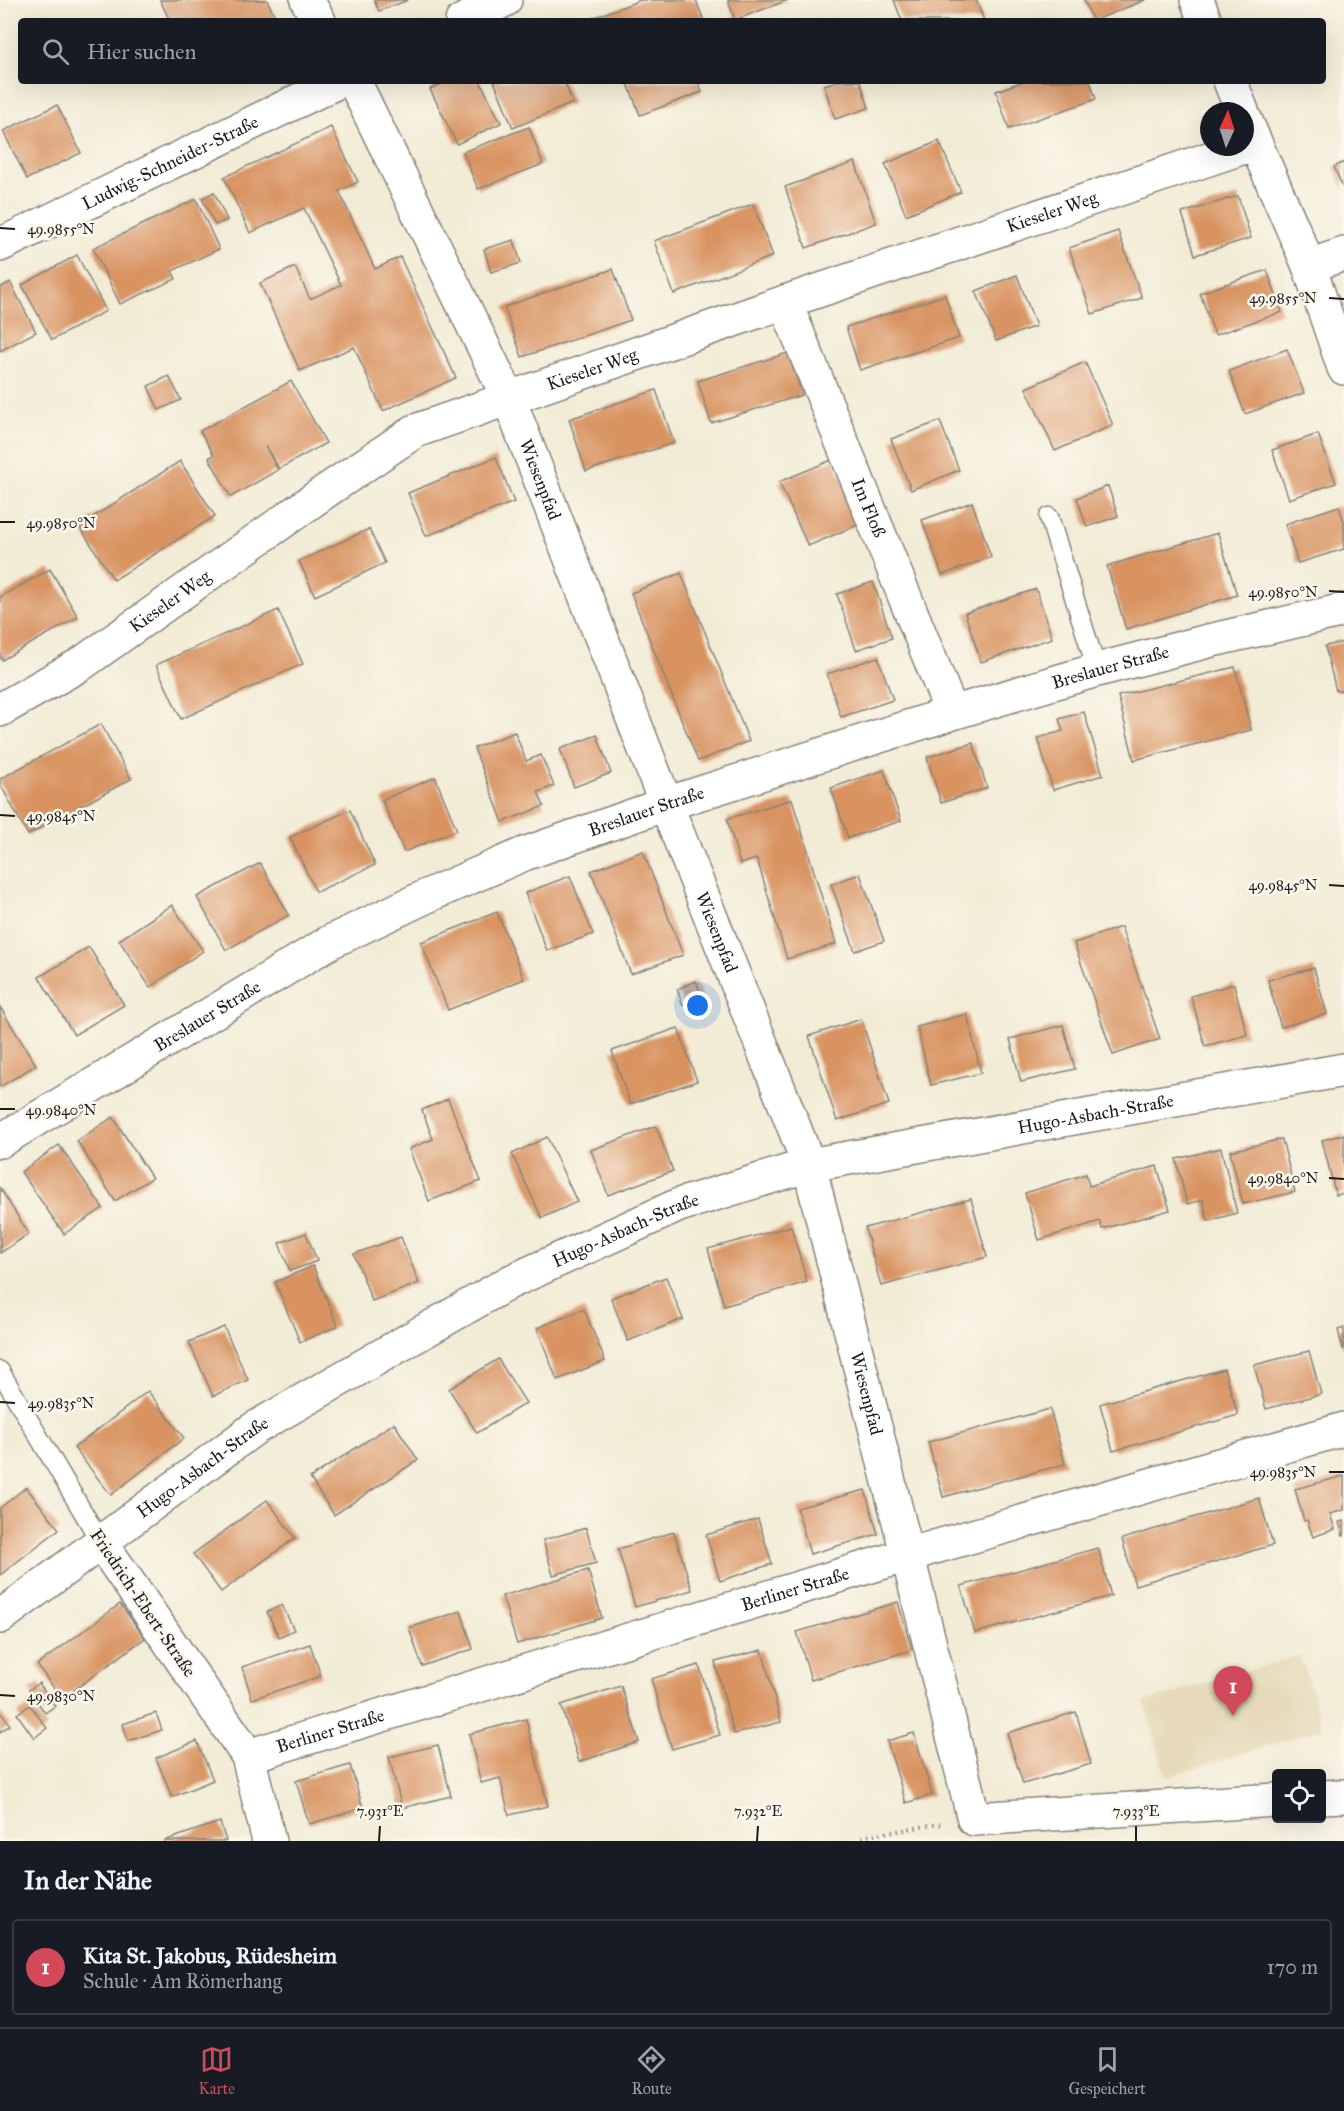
<!DOCTYPE html>
<html lang="de">
<meta charset="utf-8">
<style>
body{margin:0;font-family:"IM FELL Great Primer",serif;background:#242831;color:#f1f3f6}
.controls{position:absolute;right:18px;bottom:18px;display:grid;overflow:hidden;border-radius:6px;box-shadow:0 6px 24px #0002}
.controls button{width:54px;height:54px;display:grid;place-items:center;padding:0;border:0;border-bottom:2px solid #363941;background:#171b24;color:#f1f3f6;font:30px sans-serif}
.compass{position:absolute;left:1200px;top:102px;width:54px;height:54px;border-radius:50%;background:#171b24;box-shadow:0 6px 24px #0002;rotate:3deg}
.you{position:absolute;left:698px;top:1006px;width:21px;height:21px;margin:-15px;border:4px solid #fff;border-radius:50%;background:#1a73e8;box-shadow:0 0 0 9px #1a73e833}
.badge{display:grid;place-items:center;width:39px;height:39px;border-radius:50%;background:#d1495b;color:#fff;font-size:20px;font-weight:700}
.pin{position:absolute;translate:-50% -50px;filter:drop-shadow(0 2px 3px #0008)}
.pin::after{content:'';position:absolute;top:32px;width:21px;height:18px;background:inherit;clip-path:polygon(0 0,100% 0,50% 100%)}
.list{margin:0;padding:0;list-style:none}
h2{display:flex;justify-content:space-between;align-items:center;height:78px;margin:0;padding:0 24px;font-size:26px}
h2 small{font-size:20px;font-weight:400;color:#9ea1a6}
.list li{display:grid;grid-template-columns:39px 1fr auto;gap:18px;align-items:center;box-sizing:border-box;height:96px;margin:0 12px 12px;padding:0 12px;border:2px solid #363941;border-radius:6px}
.list b{display:block;font-size:22px;white-space:nowrap}
.list p{margin:0;font-size:20px;white-space:nowrap;color:#9ea1a6}
.list em{font-size:20px;font-style:normal;color:#9ea1a6}
.icon{flex:none;width:33px;height:33px;fill:none;stroke:currentColor;stroke-width:2;stroke-linecap:round;stroke-linejoin:round}
.map{position:relative;flex:none;width:1344px;height:1841px;overflow:hidden}
.search{position:absolute;background:#171b24;box-shadow:0 6px 24px #0002;left:18px;right:18px;top:18px;height:66px;display:flex;align-items:center;gap:15px;box-sizing:border-box;padding:0 21px;border-radius:6px;color:#9ea1a6;font-size:22px}
.sheet{height:186px;background:#171b24}
nav{display:flex;justify-content:space-around;align-items:center;box-sizing:border-box;height:84px;border-top:2px solid #363941;background:#171b24;font-size:16px;color:#9ea1a6}
nav a{display:grid;justify-items:center;gap:3px}
nav .on{color:#d1495b}
.map>svg:first-child{display:block}
</style>
<div class="map">
<svg width="1344" height="1841" viewBox="0 0 1344 1841">
<rect width="100%" height="100%" fill="#fbf7ec"/>
<filter id="ink" filterUnits="userSpaceOnUse"><feTurbulence type="fractalNoise" baseFrequency=".0167" numOctaves="2"/><feDisplacementMap in="SourceGraphic" scale="12" xChannelSelector="R" yChannelSelector="G"/><feConvolveMatrix kernelMatrix="1 2 1 2 8 2 1 2 1" color-interpolation-filters="sRGB"/></filter>
<filter id="wash" filterUnits="userSpaceOnUse"><feTurbulence type="fractalNoise" baseFrequency=".008" numOctaves="4" result="noise"/><feDisplacementMap in="SourceGraphic" scale="24" xChannelSelector="R" yChannelSelector="G"/><feGaussianBlur stdDeviation="1.35" result="paint"/><feColorMatrix in="noise" values="0 0 0 0 0 0 0 0 0 0 0 0 0 0 0 0 0 1.4 0 .05"/><feComposite in="paint" operator="in"/></filter>
<g filter="url(#wash)">
<rect width="100%" height="100%" fill="#f2ecd6"/>
<polygon fill="#e6daba" points="1300,1655 1323,1729 1166,1777 1144,1702"/>
<g id="blocks">
<g fill="#d89360">
<polygon points="160,0 267,0 276,18 269,21 170,21"/>
<polygon points="374,0 408,0 379,11"/>
<polygon points="641,0 696,0 704,21 584,21"/>
<polygon points="728,0 788,0 735,20"/>
<polygon points="894,0 976,0 984,21 902,21"/>
<polygon points="1084,0 1145,0 1093,21"/>
<polygon points="448,81 480,81 501,123 457,144 430,89"/>
<polygon points="494,81 564,81 573,103 513,128"/>
<polygon points="627,81 698,81 702,92 640,115"/>
<polygon points="837,81 860,81 869,108 835,119 824,85"/>
<polygon points="1024,81 1090,81 1096,99 1009,129 996,91"/>
<polygon points="57,105 81,153 27,179 3,131"/>
<polygon points="331,127 358,182 339,191 375,269 400,257 456,378 383,411 354,347 300,371 260,283 295,267 310,299 341,285 304,208 250,233 224,177"/>
<polygon points="529,127 543,164 478,189 463,152"/>
<polygon points="939,141 961,192 906,215 885,164"/>
<polygon points="855,162 876,223 806,248 785,187"/>
<polygon points="1344,162 1344,190 1334,167"/>
<polygon points="214,192 227,220 215,225 202,198"/>
<polygon points="1238,196 1251,238 1195,255 1182,213"/>
<polygon points="196,199 219,249 172,271 176,279 120,304 93,248"/>
<polygon points="753,204 773,256 674,294 654,241"/>
<polygon points="1118,231 1142,298 1092,314 1069,248"/>
<polygon points="514,240 521,263 491,272 484,249"/>
<polygon points="77,255 106,311 52,340 22,285"/>
<polygon points="613,269 631,320 522,357 504,307"/>
<polygon points="1267,270 1282,312 1215,335 1200,293"/>
<polygon points="1017,275 1036,326 996,341 976,291"/>
<polygon points="10,282 36,332 0,351 0,288"/>
<polygon points="945,295 959,338 860,370 846,327"/>
<polygon points="1287,349 1304,393 1245,414 1229,371"/>
<polygon points="788,353 802,395 711,423 698,381"/>
<polygon points="1085,362 1113,425 1055,451 1026,388"/>
<polygon points="169,376 181,400 159,410 148,386"/>
<polygon points="291,381 326,443 279,469 265,446 278,470 231,497 209,458 214,455 200,431"/>
<polygon points="656,390 674,443 586,471 569,419"/>
<polygon points="940,421 959,470 911,490 891,439"/>
<polygon points="1318,434 1336,483 1289,499 1272,450"/>
<polygon points="496,457 514,502 426,536 408,493"/>
<polygon points="834,459 862,523 808,546 779,482"/>
<polygon points="180,461 215,516 114,580 79,526"/>
<polygon points="1108,486 1118,516 1087,527 1077,498"/>
<polygon points="972,502 991,557 942,575 922,520"/>
<polygon points="1339,506 1344,522 1344,549 1298,563 1285,524"/>
<polygon points="369,529 385,563 315,596 299,561"/>
<polygon points="1218,533 1237,595 1126,629 1107,566"/>
<polygon points="50,569 78,617 2,660 0,656 0,597"/>
<polygon points="681,573 749,741 698,761 631,593"/>
<polygon points="873,582 892,638 856,650 837,594"/>
<polygon points="1036,589 1052,638 981,662 965,613"/>
<polygon points="278,610 303,664 181,719 156,665"/>
<polygon points="1344,642 1344,690 1336,691 1325,646"/>
<polygon points="878,657 893,700 841,717 827,674"/>
<polygon points="1235,667 1251,730 1134,760 1118,696"/>
<polygon points="1084,712 1103,775 1053,790 1038,738 1063,731 1059,719"/>
<polygon points="101,724 131,779 28,835 0,784 0,779"/>
<polygon points="515,732 526,761 541,755 554,786 538,792 544,806 503,822 474,748"/>
<polygon points="597,735 611,773 574,787 560,749"/>
<polygon points="973,743 987,788 941,803 927,757"/>
<polygon points="884,770 901,821 848,838 831,788"/>
<polygon points="435,777 457,830 404,852 382,800"/>
<polygon points="792,799 836,944 787,959 757,859 740,864 727,819"/>
<polygon points="350,810 375,865 316,892 290,837"/>
<polygon points="643,851 683,955 631,974 591,871"/>
<polygon points="260,863 289,915 226,950 197,897"/>
<polygon points="860,874 884,941 855,951 831,884"/>
<polygon points="570,876 593,934 547,951 525,893"/>
<polygon points="172,905 203,951 150,987 119,940"/>
<polygon points="497,912 524,979 448,1010 421,942"/>
<polygon points="1121,927 1160,1039 1113,1055 1074,943"/>
<polygon points="89,947 124,1005 74,1035 39,977"/>
<polygon points="1314,968 1327,1014 1281,1027 1268,980"/>
<polygon points="696,981 702,997 683,1005 677,989"/>
<polygon points="1234,984 1247,1035 1205,1046 1191,996"/>
<polygon points="0,1007 36,1065 0,1087"/>
<polygon points="967,1014 981,1073 931,1085 917,1027"/>
<polygon points="861,1019 889,1104 837,1121 809,1036"/>
<polygon points="1063,1025 1075,1069 1021,1082 1010,1039"/>
<polygon points="678,1028 697,1081 630,1104 612,1051"/>
<polygon points="448,1099 481,1181 429,1201 409,1149 433,1139 422,1110"/>
<polygon points="113,1117 152,1178 115,1201 77,1141"/>
<polygon points="656,1126 673,1171 608,1195 591,1150"/>
<polygon points="1344,1134 1344,1193 1336,1195 1322,1140"/>
<polygon points="547,1137 577,1202 542,1218 512,1154"/>
<polygon points="1282,1139 1295,1192 1243,1204 1230,1151"/>
<polygon points="59,1145 103,1208 64,1234 21,1172"/>
<polygon points="1221,1148 1237,1213 1208,1221 1203,1200 1187,1204 1176,1159"/>
<polygon points="1157,1166 1170,1210 1102,1229 1100,1221 1039,1240 1025,1193 1086,1174 1089,1186"/>
<polygon points="0,1188 29,1234 0,1253"/>
<polygon points="971,1199 987,1257 881,1286 865,1228"/>
<polygon points="791,1226 807,1282 724,1306 708,1249"/>
<polygon points="306,1233 317,1261 290,1271 279,1243"/>
<polygon points="401,1237 419,1283 372,1301 354,1254"/>
<polygon points="313,1266 338,1326 300,1342 275,1282"/>
<polygon points="666,1277 683,1319 628,1341 611,1298"/>
<polygon points="584,1309 605,1361 557,1380 537,1328"/>
<polygon points="224,1327 248,1380 213,1396 189,1342"/>
<polygon points="1344,1328 1344,1349 1343,1349 1338,1330"/>
<polygon points="1309,1351 1321,1394 1266,1409 1254,1365"/>
<polygon points="498,1359 526,1403 477,1433 449,1389"/>
<polygon points="1224,1369 1238,1415 1113,1451 1100,1404"/>
<polygon points="148,1391 184,1438 111,1495 74,1448"/>
<polygon points="1050,1409 1065,1464 943,1497 928,1442"/>
<polygon points="394,1423 418,1460 334,1515 310,1478"/>
<polygon points="1344,1476 1344,1510 1330,1514 1335,1529 1313,1537 1307,1520 1304,1521 1295,1489"/>
<polygon points="26,1487 59,1529 0,1575 0,1508"/>
<polygon points="865,1490 878,1534 810,1554 797,1508"/>
<polygon points="1259,1498 1273,1545 1135,1585 1122,1539"/>
<polygon points="267,1500 295,1538 221,1592 193,1554"/>
<polygon points="758,1519 772,1564 720,1581 706,1535"/>
<polygon points="1344,1521 1344,1536 1343,1536 1339,1522"/>
<polygon points="586,1528 596,1563 553,1575 543,1540"/>
<polygon points="674,1532 692,1590 635,1607 618,1549"/>
<polygon points="1098,1548 1111,1596 975,1633 961,1586"/>
<polygon points="588,1570 602,1618 517,1644 502,1596"/>
<polygon points="898,1602 912,1650 811,1680 797,1632"/>
<polygon points="120,1604 145,1638 62,1699 37,1665"/>
<polygon points="282,1605 294,1630 279,1637 267,1612"/>
<polygon points="461,1611 473,1649 422,1666 409,1628"/>
<polygon points="310,1644 321,1676 252,1699 242,1667"/>
<polygon points="762,1650 781,1722 734,1734 715,1662"/>
<polygon points="699,1665 720,1735 672,1749 651,1679"/>
<polygon points="39,1683 55,1706 45,1713 29,1690"/>
<polygon points="621,1686 639,1742 579,1762 561,1705"/>
<polygon points="30,1705 47,1728 34,1738 17,1714"/>
<polygon points="0,1711 10,1725 0,1732"/>
<polygon points="1076,1712 1091,1764 1023,1784 1007,1733"/>
<polygon points="156,1713 162,1730 128,1741 123,1724"/>
<polygon points="526,1719 548,1806 509,1815 500,1778 481,1783 469,1734"/>
<polygon points="914,1733 932,1795 906,1803 887,1741"/>
<polygon points="197,1741 213,1780 172,1797 156,1758"/>
<polygon points="438,1745 451,1796 402,1808 389,1757"/>
<polygon points="350,1765 363,1808 309,1824 296,1781"/>
<polygon points="220,1822 226,1841 164,1841"/>
</g>
</g>
</g>
<g filter="url(#ink)">
<use href="#blocks" fill-opacity="0" stroke="#878479" stroke-width="1.5"/>
<g fill="none" stroke-linecap="round" stroke-linejoin="round">
<g stroke="#878479" stroke-width="21">
<g id="service">
<polyline points="1049,517 1097,670"/>
<polyline points="0,1371 100,1541"/>
</g>
</g>
<g stroke="#878479" stroke-width="36">
<g id="minor">
<polyline points="307,0 319,21"/>
<polyline points="1197,0 1205,21"/>
<polyline points="462,21 505,0"/>
<path id="s1" d="M354,81L509,399L666,804L809,1165L974,1819L1276,1800"/>
<polyline points="1230,81 1242,111"/>
<polyline points="1245,119 1309,266 1344,368"/>
<path id="s2" d="M0,245L339,81"/>
<polyline points="1309,266 1344,254"/>
<path id="s3" d="M785,302L952,713"/>
<path id="s4" d="M0,710L81,664L326,491L415,431L785,302L1244,147"/>
<path id="s5" d="M0,1141L330,942L427,896L524,854L666,804L952,713L1097,670L1208,641L1344,610"/>
<polyline points="100,1541 248,1756 269,1841"/>
<path id="s6" d="M0,1617L255,1428L510,1282L679,1205L809,1165L1344,1070"/>
<path id="s7" d="M248,1756L907,1555L1344,1429"/>
<polyline points="1322,1797 1344,1796"/>
</g>
</g>
<polyline stroke="#878479" stroke-width="4" stroke-dasharray="1.5 4.5" stroke-linecap="butt" points="860,1841 860,1837 940,1824"/>
<use href="#service" stroke="#fff" stroke-width="18"/>
<use href="#minor" stroke="#fff" stroke-width="33"/>
</g>
</g>
<path fill="none" stroke="#1c1c1c" stroke-width="2" d="M0,228L15,229M1329,298L1344,299M0,522H15M1329,591L1344,592M0,815L15,816M1329,885L1344,886M0,1109H15M1329,1178L1344,1179M0,1402L15,1403M1329,1472H1344M0,1695L15,1696M379,1841L380,1826M757,1841L758,1826M1136,1841V1826"/>
<g text-anchor="middle" stroke-width="5" stroke-linejoin="round" paint-order="stroke">
<g font-size="18" fill="#1c1c1c" stroke="#fbf7ec">
<text dy="6" stroke="none"><textPath href="#s2" startOffset="189">Ludwig-Schneider-Straße</textPath></text>
<text dy="6" stroke="none"><textPath href="#s4" startOffset="1174">Kieseler Weg</textPath></text>
<text dy="6" stroke="none"><textPath href="#s4" startOffset="688">Kieseler Weg</textPath></text>
<text dy="6" stroke="none"><textPath href="#s1" startOffset="440">Wiesenpfad</textPath></text>
<text dy="6" stroke="none"><textPath href="#s3" startOffset="222">Im Floß</textPath></text>
<text dy="6" stroke="none"><textPath href="#s4" startOffset="202">Kieseler Weg</textPath></text>
<text dy="6" stroke="none"><textPath href="#s5" startOffset="1214">Breslauer Straße</textPath></text>
<text dy="6" stroke="none"><textPath href="#s5" startOffset="728">Breslauer Straße</textPath></text>
<text dy="6" stroke="none"><textPath href="#s1" startOffset="926">Wiesenpfad</textPath></text>
<text dy="6" stroke="none"><textPath href="#s5" startOffset="242">Breslauer Straße</textPath></text>
<text dy="6" stroke="none"><textPath href="#s6" startOffset="1224">Hugo-Asbach-Straße</textPath></text>
<text dy="6" stroke="none"><textPath href="#s6" startOffset="738">Hugo-Asbach-Straße</textPath></text>
<text dy="6" stroke="none"><textPath href="#s1" startOffset="1412">Wiesenpfad</textPath></text>
<text dy="6" stroke="none"><textPath href="#s6" startOffset="252">Hugo-Asbach-Straße</textPath></text>
<text dy="6" stroke="none"><textPath href="#s7" startOffset="572">Berliner Straße</textPath></text>
<text transform="translate(143 1603) rotate(56)" y="6">Friedrich-Ebert-Straße</text>
<text dy="6" stroke="none"><textPath href="#s7" startOffset="86">Berliner Straße</textPath></text>
</g>
</g>
<g font-size="15" text-anchor="middle" fill="#1c1c1c" stroke="#fbf7ec" stroke-width="5" stroke-linejoin="round" paint-order="stroke">
<text x="61" y="234">49.9855°N</text>
<text x="1283" y="303">49.9855°N</text>
<text x="61" y="528">49.9850°N</text>
<text x="1283" y="597">49.9850°N</text>
<text x="61" y="821">49.9845°N</text>
<text x="1283" y="890">49.9845°N</text>
<text x="61" y="1115">49.9840°N</text>
<text x="1283" y="1183">49.9840°N</text>
<text x="61" y="1408">49.9835°N</text>
<text x="1283" y="1477">49.9835°N</text>
<text x="61" y="1701">49.9830°N</text>
<text x="380" y="1816">7.931°E</text>
<text x="758" y="1816">7.932°E</text>
<text x="1136" y="1816">7.933°E</text>
</g>
</svg>
<div class="controls">
<button><svg class="icon" aria-label="locate" viewBox="0 0 24 24"><circle cx="12" cy="12" r="6"/><path d="M12 2v4M12 18v4M2 12h4M18 12h4"/></svg></button>
</div>
<svg class="compass" viewBox="-18 -18 36 36"><path d="M0-13l5 13h-10z" fill="#e53935"/><path d="M0 13l5-13h-10z" fill="#9ea1a6"/></svg>
<div class="you"></div>
<div class="pin badge" style="left:1233px;top:1716px">1</div>
<div class="search"><svg class="icon" aria-label="search" viewBox="0 0 24 24"><circle cx="10" cy="10" r="6"/><path d="M15 15l6 6"/></svg>Hier suchen</div>
</div>
<section class="sheet">
<h2>In der Nähe<small></small></h2>
<ul class="list">
<li><span class="badge">1</span><div><b>Kita St. Jakobus, Rüdesheim</b><p>Schule · Am Römerhang</p></div><em>170 m</em></li>
</ul>
</section>
<nav>
<a class="on"><svg class="icon" aria-label="map" viewBox="0 0 24 24"><path d="M3 6l6-2 6 2 6-2v14l-6 2-6-2-6 2zM9 4v14M15 6v14"/></svg>Karte</a>
<a><svg class="icon" aria-label="directions" viewBox="0 0 24 24"><path d="M12 3l9 9-9 9-9-9zM9 14v-3h6M13 9l2 2-2 2"/></svg>Route</a>
<a><svg class="icon" aria-label="saved" viewBox="0 0 24 24"><path d="M7 4h10v16l-5-4-5 4z"/></svg>Gespeichert</a>
</nav>
